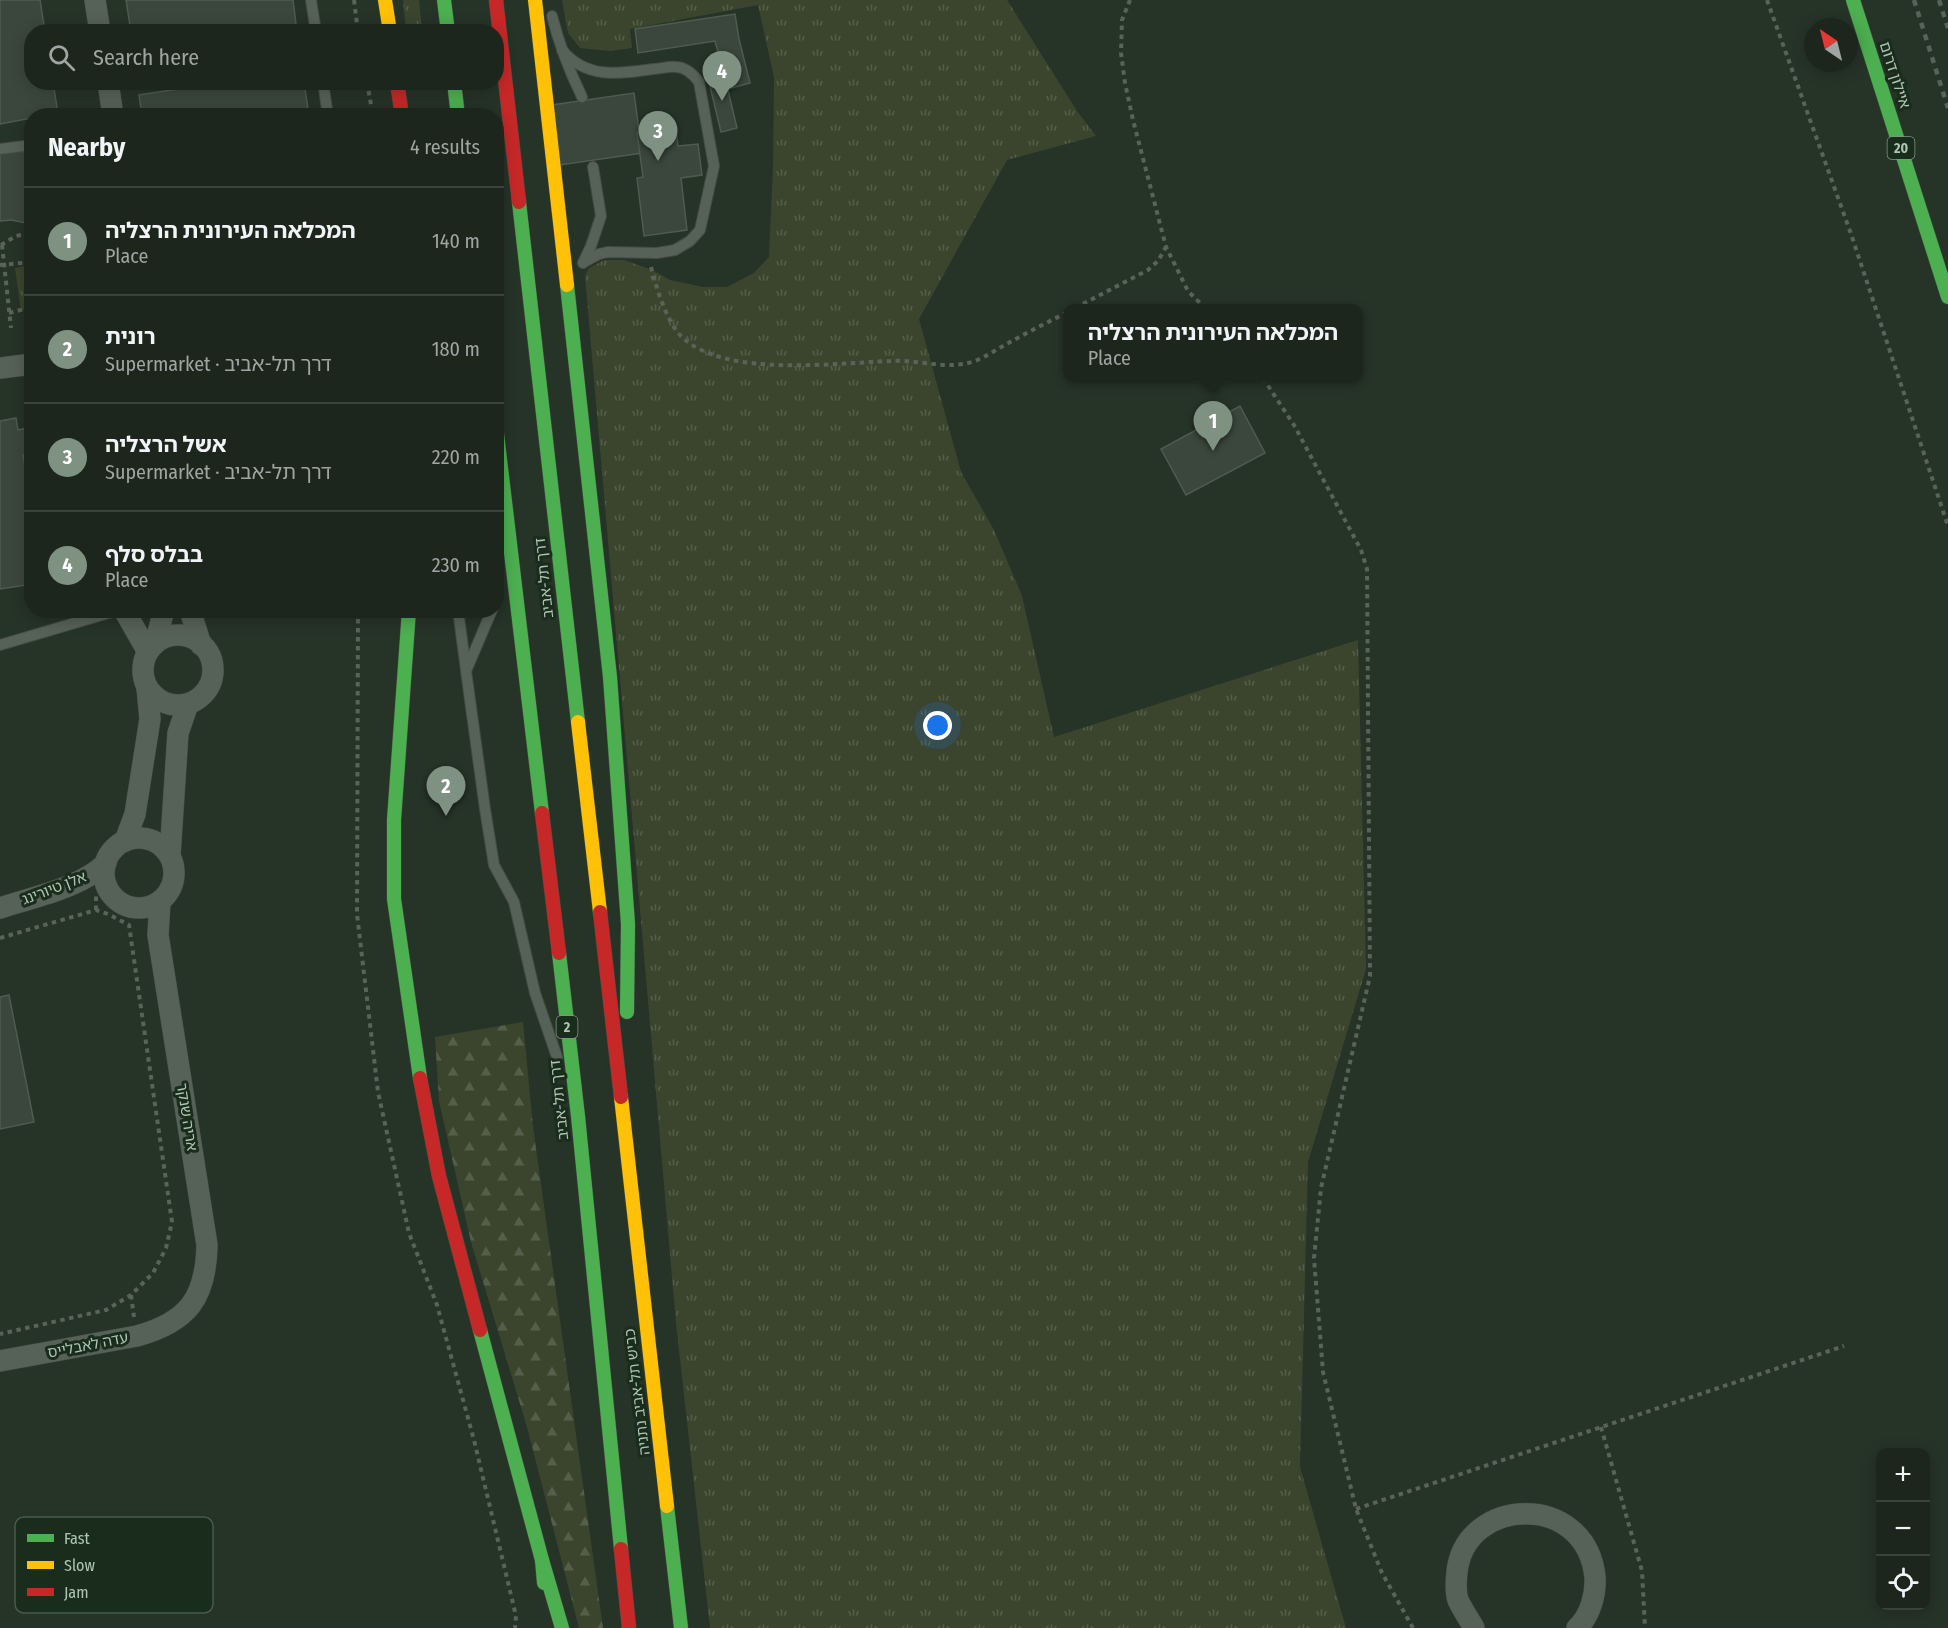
<!DOCTYPE html>
<meta charset="utf-8">
<style>
body{margin:0;font-family:"Fira Sans Condensed","Noto Sans Hebrew",sans-serif;background:#252e26;color:#f1f3f6}
.controls{position:absolute;right:18px;bottom:18px;display:grid;overflow:hidden;border-radius:12px;box-shadow:0 3px 15px #0003}
.controls button{width:54px;height:54px;display:grid;place-items:center;padding:0;border:0;border-bottom:2px solid #3a433b;background:#1c261d;color:#f1f3f6;font:30px sans-serif}
.compass{position:absolute;left:1804px;top:18px;width:54px;height:54px;border-radius:50%;background:#1c261d;box-shadow:0 3px 15px #0003;rotate:325deg}
.you{position:absolute;left:938px;top:726px;width:21px;height:21px;margin:-15px;border:4px solid #fff;border-radius:50%;background:#1a73e8;box-shadow:0 0 0 9px #1a73e833}
.badge{display:grid;place-items:center;width:39px;height:39px;border-radius:50%;background:#7f9281;color:#fff;font-size:20px;font-weight:700}
.pin{position:absolute;translate:-50% -50px;filter:drop-shadow(0 2px 3px #0008)}
.pin::after{content:'';position:absolute;top:32px;width:21px;height:18px;background:inherit;clip-path:polygon(0 0,100% 0,50% 100%)}
.popup{position:absolute;left:1063px;top:304px;width:300px;height:78px;box-sizing:border-box;display:grid;place-content:center;border-radius:12px;background:#1c261d;filter:drop-shadow(0 2px 4px #0005);font-size:20px;white-space:nowrap;color:#a0a5a4}
.popup b{font-size:22px;color:#f1f3f6}
.popup::after{content:'';position:absolute;left:50%;top:100%;margin-left:-12px;border:12px solid transparent;border-top-color:#1c261d}
.list{margin:0;padding:0;list-style:none}
h2{display:flex;justify-content:space-between;align-items:center;height:78px;margin:0;padding:0 24px;font-size:26px}
h2 small{font-size:20px;font-weight:400;color:#a0a5a4}
.list li{display:grid;grid-template-columns:39px 1fr auto;gap:18px;align-items:center;box-sizing:border-box;height:108px;padding:0 24px;border-top:2px solid #3a433b}
.list b{display:block;font-size:22px;white-space:nowrap}
.list p{margin:0;font-size:20px;white-space:nowrap;color:#a0a5a4}
.list em{font-size:20px;font-style:normal;color:#a0a5a4}
.icon{flex:none;width:33px;height:33px;fill:none;stroke:currentColor;stroke-width:2;stroke-linecap:round;stroke-linejoin:round}
.map{position:relative;flex:none;width:1948px;height:1628px;overflow:hidden}
.search{position:absolute;background:#1c261d;box-shadow:0 3px 15px #0003;left:24px;top:24px;width:480px;height:66px;display:flex;align-items:center;gap:15px;box-sizing:border-box;padding:0 21px;border-radius:24px;color:#a0a5a4;font-size:22px}
.panel{position:absolute;background:#1c261d;box-shadow:0 3px 15px #0003;left:24px;top:108px;width:480px;height:510px;border-radius:24px}
.map>svg:first-child{display:block}
</style>
<div class="map">
<svg width="1948" height="1628" viewBox="0 0 1948 1628">
<defs>
<pattern id="grass-tufts" width="24" height="20" patternUnits="userSpaceOnUse" patternTransform="scale(1.5)"><rect width="24" height="20" fill="#3b452e"/><path d="M3 7l-1-3M5 7V3M7 7l1-3M15 17l-1-3M17 17v-4M19 17l1-3" fill="none" stroke="#555e4a"/></pattern>
<pattern id="forest-firs" width="22" height="20" patternUnits="userSpaceOnUse" patternTransform="scale(1.5)"><rect width="22" height="20" fill="#3b452e"/><path d="M5 1l3.5 6h-7zM16 11l3.5 6h-7z" fill="#555e4a"/></pattern>
</defs>
<rect width="100%" height="100%" fill="#263327"/>
<g fill="url(#grass-tufts)">
<polygon points="403,0 419,0 422,31 406,31"/>
<polygon points="562,0 1007,0 1077,111 1096,136 1007,160 919,319 961,472 994,530 1022,596 1054,737 1358,640 1366,969 1308,1162 1300,1467 1346,1628 710,1628 676,1323 585,276 589,268 604,260 624,260 652,270 670,280 703,287 727,287 754,273 769,257 773,168 774,77 758,5 630,29 632,48 611,51 580,48 568,33"/>
<polygon points="31,265 31,307 21,311 15,268"/>
</g>
<polygon fill="url(#forest-firs)" points="523,1022 533,1127 603,1628 579,1628 527,1427 471,1242 439,1101 435,1037"/>
<g fill="#3b473c" stroke="#4e5b4f" stroke-width="1.5">
<polygon points="0,0 40,0 45,32 32,32 32,82 53,82 58,114 32,116 32,118 0,124"/>
<polygon points="126,0 293,0 297,32 131,32"/>
<polygon points="735,14 739,39 750,83 728,89 715,41 638,53 635,29"/>
<polygon points="723,69 737,128 721,132 707,74"/>
<polygon points="184,82 304,82 309,116 142,116 139,95 185,88"/>
<polygon points="634,93 642,153 560,165 552,105"/>
<polygon points="676,129 678,146 698,144 702,175 681,178 687,230 644,236 637,178 643,177 637,133"/>
<polygon points="21,151 32,154 32,224 11,220 0,221 0,153"/>
<polygon points="1240,406 1265,453 1186,495 1161,449"/>
<polygon points="16,418 18,430 32,427 32,454 23,455 32,507 32,584 0,589 0,421"/>
<polygon points="9,995 34,1122 0,1129 0,997"/>
</g>
<g fill="none" stroke-linecap="round" stroke-linejoin="round">
<g stroke="#444d44" stroke-width="12">
<g id="lane">
<polyline points="311,0 316,32"/>
<path d="M552,16C559,44 569,70 582,97"/>
<path d="M562,50C586,79 618,74 653,69C660,69 669,66 676,67C686,67 693,74 699,82L714,166L700,230L690,241L675,250L657,253L608,252L599,254L584,262"/>
<polyline points="323,82 328,116"/>
<polyline points="0,149 32,145"/>
<polyline points="583,263 591,246 601,216 593,167"/>
<polyline points="458,610 466,670"/>
<polyline points="492,610 466,671 485,809 494,865 514,902 535,993 557,1057"/>
<polyline points="0,645 119,610"/>
</g>
</g>
<g stroke="#444d44" stroke-width="22">
<g id="street">
<polyline points="95,0 100,32"/>
<polyline points="108,82 113,116"/>
<polyline points="0,368 32,364"/>
<polyline points="124,610 148,652"/>
<polyline points="190,610 201,645"/>
<circle cx="178" cy="670" r="35"/>
<polyline points="155,644 164,610"/>
<circle cx="139" cy="873" r="35"/>
<polyline points="125,841 135,814 150,719 147,688"/>
<polyline points="170,855 178,733 188,704"/>
<path d="M0,908C33,897 81,888 106,863"/>
<path d="M0,1361L137,1336C188,1322 206,1298 207,1245L158,935L160,902"/>
<path d="M1474,1628C1469,1619 1462,1609 1458,1600C1455,1591 1456,1581 1457,1572C1465,1496 1586,1491 1595,1577C1596,1595 1590,1616 1577,1628"/>
</g>
</g>
<g stroke="#444d44" stroke-width="15">
<g id="fast">
<polyline points="444,0 448,32"/>
<polyline points="1853,0 1948,297"/>
<polyline points="454,82 458,116"/>
<polyline points="519,202 578,722"/>
<polyline points="567,285 610,677 628,924 627,1012"/>
<polyline points="496,426 542,813"/>
<polyline points="409,610 394,820 394,899 420,1078"/>
<polyline points="559,953 578,1116 621,1549"/>
<polyline points="480,1330 542,1560 544,1583"/>
<polyline points="667,1506 681,1628"/>
<polyline points="542,1560 562,1628"/>
</g>
</g>
<g stroke="#444d44" stroke-width="15">
<g id="slow">
<polyline points="385,0 390,32"/>
<polyline points="535,0 567,285"/>
<polyline points="578,722 600,912"/>
<polyline points="621,1097 667,1506"/>
</g>
</g>
<g stroke="#444d44" stroke-width="15">
<g id="jam">
<polyline points="496,0 519,202"/>
<polyline points="397,82 402,116"/>
<polyline points="542,813 559,953"/>
<polyline points="600,912 621,1097"/>
<polyline points="420,1078 439,1176 480,1330"/>
<polyline points="621,1549 629,1628"/>
</g>
</g>
<g stroke="#596358" stroke-width="4" stroke-dasharray="4.5 4.5" stroke-linecap="butt">
<polyline points="354,0 358,32"/>
<polyline points="1130,0 1122,20 1121,53 1125,83 1133,120 1166,247 1188,291 1205,308"/>
<polyline points="1767,0 1851,234 1948,526"/>
<polyline points="367,82 373,116"/>
<polyline points="1,245 16,236 32,233"/>
<polyline points="2,245 11,328"/>
<polyline points="0,265 32,262"/>
<path d="M651,267C656,287 667,323 682,337C725,378 834,363 890,361C918,359 947,371 975,361C985,357 994,351 1003,346C1024,334 1046,323 1068,312"/>
<polyline points="1075,308 1148,270 1158,261 1166,247"/>
<polyline points="9,313 32,307"/>
<polyline points="1263,378 1294,425 1361,550 1367,569 1370,976 1321,1188 1314,1258 1323,1372 1356,1509 1382,1573 1413,1628"/>
<polyline points="358,610 357,914 378,1092 409,1233 437,1305 474,1440 516,1616 515,1628"/>
<polyline points="96,910 96,893"/>
<polyline points="0,938 96,910 108,914 129,925 172,1222 166,1248 153,1273 131,1295 106,1310 0,1334"/>
<polyline points="131,1295 134,1317"/>
<polyline points="1601,1427 1642,1571 1645,1628"/>
<polyline points="1356,1509 1844,1346"/>
</g>
<use href="#lane" stroke="#566157" stroke-width="10"/>
<use href="#street" stroke="#566157" stroke-width="21"/>
<use href="#fast" stroke="#4caf50" stroke-width="14"/>
<use href="#slow" stroke="#ffc107" stroke-width="14"/>
<use href="#jam" stroke="#c62828" stroke-width="14"/>
<g stroke="#576258" stroke-width="4.5" stroke-dasharray="6 6" stroke-linecap="butt">
<polyline points="1914,0 1948,108"/>
<polyline points="1939,0 1948,28"/>
</g>
</g>
<g text-anchor="middle" stroke-width="6" stroke-linejoin="round" paint-order="stroke">
<g fill="#1a2d1c" stroke="#829785" stroke-width="1.5">
<rect x="1887.5" y="137" width="27" height="22" rx="4.5"/>
<rect x="556.5" y="1016" width="21" height="22" rx="4.5"/>
</g>
<g font-size="14" font-weight="bold" fill="#afc5b2">
<text x="1901" y="153">20</text>
<text x="567" y="1032">2</text>
</g>
<g font-size="15" fill="#afc5b2" stroke="#1a2d1c">
<text transform="translate(1895 75) rotate(72)" y="5">איילון דרום</text>
<text transform="translate(544 578) rotate(-96)" y="5">דרך תל-אביב</text>
<text transform="translate(54 888) rotate(-21)" y="5">אלן טיורינג</text>
<text transform="translate(559 1100) rotate(-96)" y="5">דרך תל-אביב</text>
<text transform="translate(187 1117) rotate(81)" y="5">אריה שנקר</text>
<text transform="translate(88 1345) rotate(-11)" y="5">עדה לאבלייס</text>
<text transform="translate(637 1392) rotate(-97)" y="5">כביש תל-אביב נתניה</text>
</g>
</g>
<rect x="15" y="1517" width="198" height="96" rx="9" fill="#1a2d1c" stroke="#475b49" stroke-width="1.5"/>
<rect x="27" y="1534" width="27" height="8" fill="#4caf50"/>
<rect x="27" y="1561" width="27" height="8" fill="#ffc107"/>
<rect x="27" y="1588" width="27" height="8" fill="#c62828"/>
<g font-size="16" fill="#afc5b2">
<text x="64" y="1544">Fast</text>
<text x="64" y="1571">Slow</text>
<text x="64" y="1598">Jam</text>
</g>
</svg>
<div class="controls">
<button>+</button>
<button>−</button>
<button><svg class="icon" aria-label="locate" viewBox="0 0 24 24"><circle cx="12" cy="12" r="6"/><path d="M12 2v4M12 18v4M2 12h4M18 12h4"/></svg></button>
</div>
<svg class="compass" viewBox="-18 -18 36 36"><path d="M0-13l5 13h-10z" fill="#e53935"/><path d="M0 13l5-13h-10z" fill="#a0a5a4"/></svg>
<div class="you"></div>
<div class="pin badge" style="left:1213px;top:451px">1</div>
<div class="popup"><b>המכלאה העירונית הרצליה</b>Place</div>
<div class="pin badge" style="left:446px;top:816px">2</div>
<div class="pin badge" style="left:658px;top:161px">3</div>
<div class="pin badge" style="left:722px;top:101px">4</div>
<div class="search"><svg class="icon" aria-label="search" viewBox="0 0 24 24"><circle cx="10" cy="10" r="6"/><path d="M15 15l6 6"/></svg>Search here</div>
<section class="panel">
<h2>Nearby<small>4 results</small></h2>
<ul class="list">
<li><span class="badge">1</span><div><b>המכלאה העירונית הרצליה</b><p>Place</p></div><em>140 m</em></li>
<li><span class="badge">2</span><div><b>רונית</b><p>Supermarket · דרך תל-אביב</p></div><em>180 m</em></li>
<li><span class="badge">3</span><div><b>אשל הרצליה</b><p>Supermarket · דרך תל-אביב</p></div><em>220 m</em></li>
<li><span class="badge">4</span><div><b>בבלס סלף</b><p>Place</p></div><em>230 m</em></li>
</ul>
</section>
</div>
